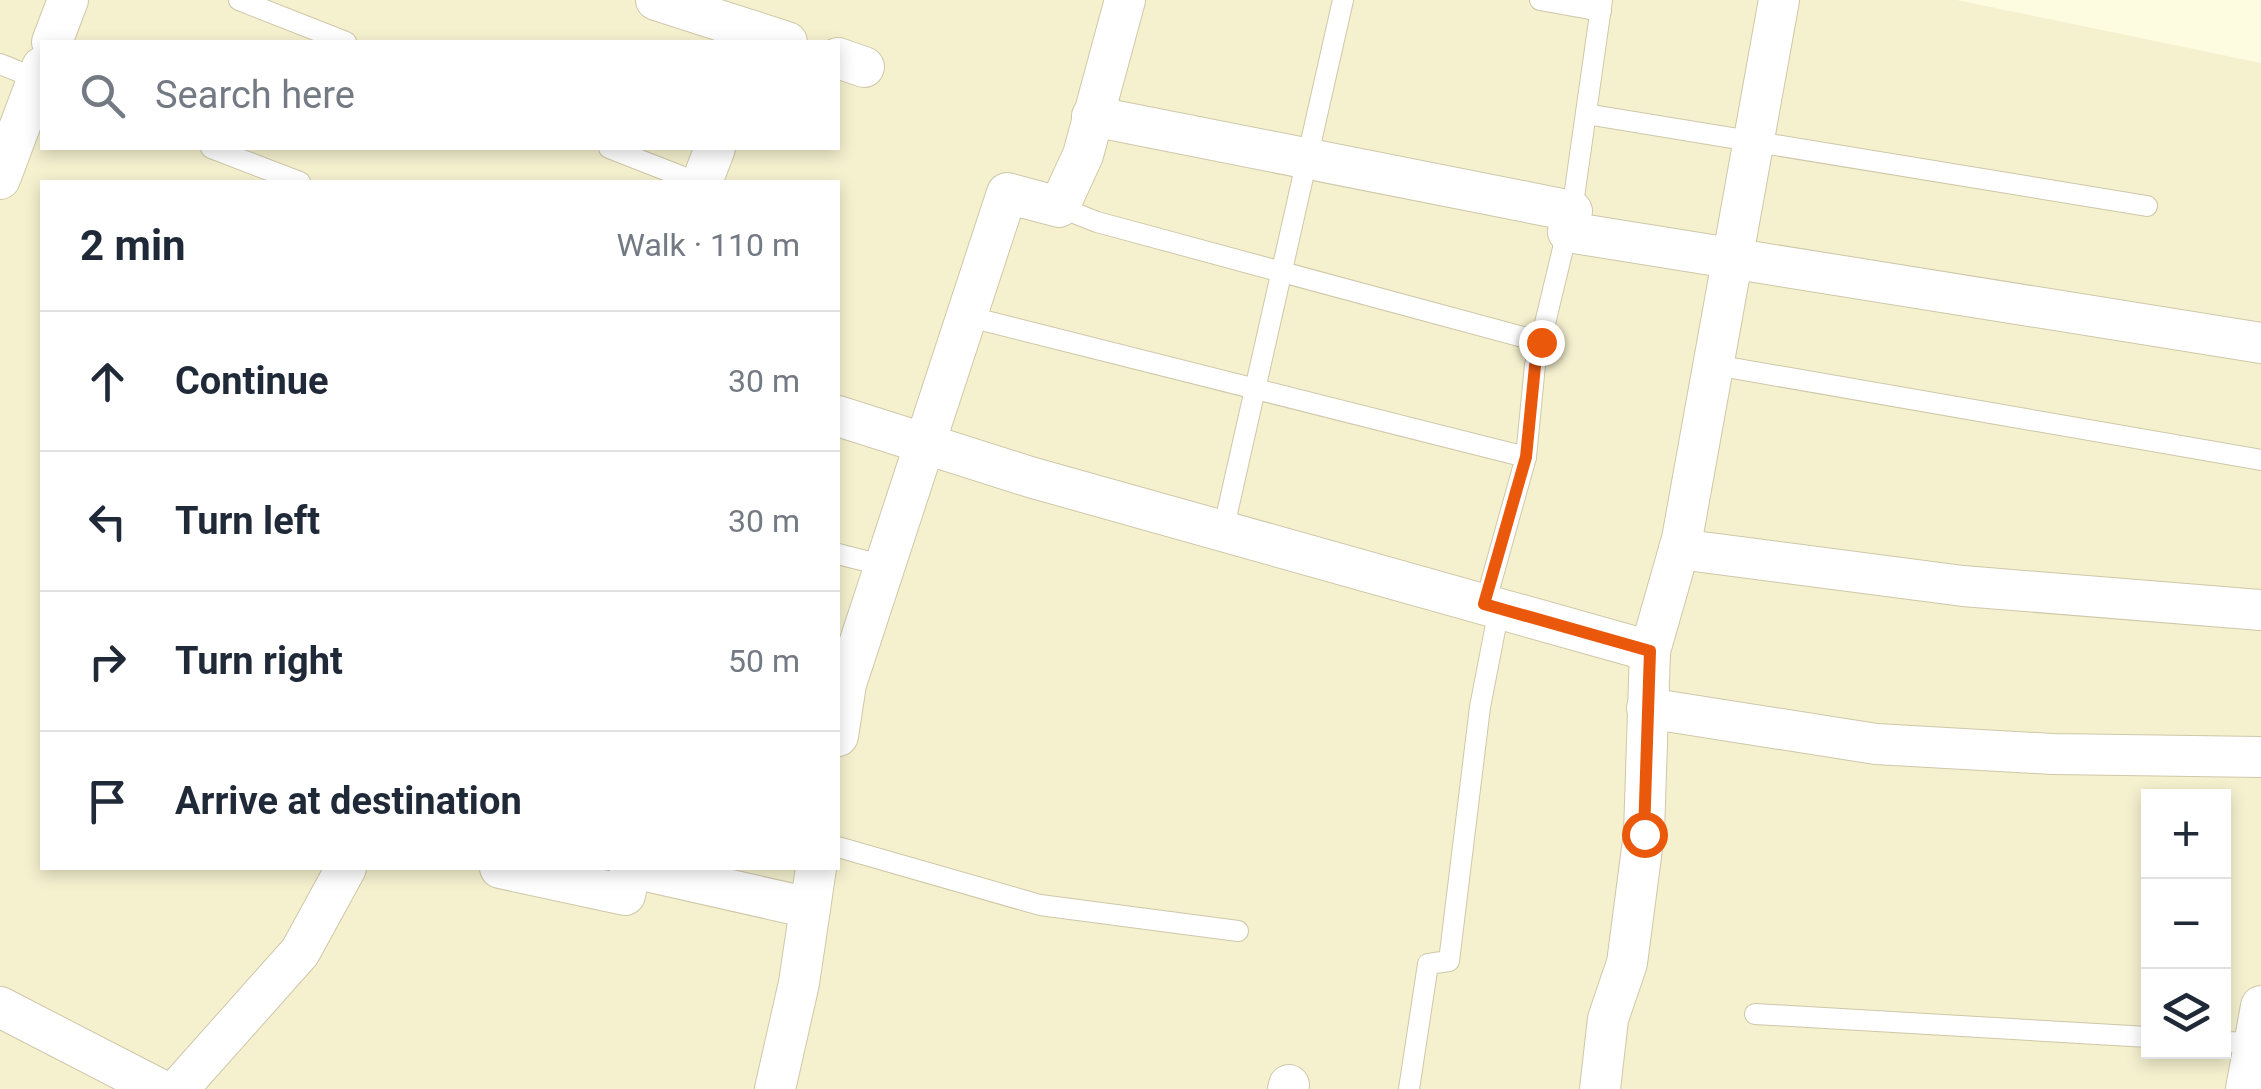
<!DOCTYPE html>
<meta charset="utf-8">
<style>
body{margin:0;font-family:Roboto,sans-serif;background:#f2f2f3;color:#1f2937}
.controls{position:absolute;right:30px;bottom:30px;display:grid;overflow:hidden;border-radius:0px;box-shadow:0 5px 15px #0003}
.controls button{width:90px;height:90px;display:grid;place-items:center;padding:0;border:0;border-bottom:2px solid #e0e1e3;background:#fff;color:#1f2937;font:50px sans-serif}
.stop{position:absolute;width:30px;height:30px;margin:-22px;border:8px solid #ea580c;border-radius:50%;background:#fff}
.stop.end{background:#ea580c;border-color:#fff;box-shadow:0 2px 10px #0008}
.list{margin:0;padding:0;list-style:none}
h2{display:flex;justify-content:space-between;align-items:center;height:130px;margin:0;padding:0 40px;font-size:42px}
h2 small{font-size:32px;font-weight:400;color:#747a83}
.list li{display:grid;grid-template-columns:65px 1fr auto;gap:30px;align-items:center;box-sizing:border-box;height:140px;padding:0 40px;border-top:2px solid #e0e1e3}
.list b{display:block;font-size:38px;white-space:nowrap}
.list em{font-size:32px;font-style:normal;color:#747a83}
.icon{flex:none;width:55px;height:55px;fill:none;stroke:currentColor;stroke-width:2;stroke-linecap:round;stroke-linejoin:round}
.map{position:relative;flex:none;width:2261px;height:1089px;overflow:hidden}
.search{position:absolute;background:#fff;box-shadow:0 5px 15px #0003;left:40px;top:40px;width:800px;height:110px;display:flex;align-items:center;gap:25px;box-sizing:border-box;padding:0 35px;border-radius:0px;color:#747a83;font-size:38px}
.panel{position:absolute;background:#fff;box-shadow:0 5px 15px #0003;left:40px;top:180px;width:800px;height:690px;border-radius:0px}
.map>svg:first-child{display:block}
</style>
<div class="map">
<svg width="2261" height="1089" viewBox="0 0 2261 1089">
<rect width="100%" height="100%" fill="#fdfce1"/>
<path fill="#f5f1cf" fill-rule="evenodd" d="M0,0H1957L2261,63V1089H0ZM42,42H838V148H42ZM42,182H838V868H42ZM2148,796H2224V1052H2148Z"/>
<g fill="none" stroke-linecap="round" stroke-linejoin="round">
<g stroke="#cfc7a8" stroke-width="22">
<g id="lane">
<polyline points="239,0 346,42"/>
<polyline points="1540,0 1601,11"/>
<polyline points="0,64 42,81"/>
<polyline points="1586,114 2147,206"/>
<polyline points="211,148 300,182"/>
<polyline points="609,148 696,182"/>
<polyline points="1059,207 1097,222 1541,342"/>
<polyline points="966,316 1526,457"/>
<polyline points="1715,365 2261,460"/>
<polyline points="1223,531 1343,0"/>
<polyline points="838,554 885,566"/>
<polyline points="1485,604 1526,457 1535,365 1572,211 1602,0"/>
<polyline points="838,847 1040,905 1238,931"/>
<polyline points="1755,1014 2148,1037"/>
<polyline points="2224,1042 2254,1043"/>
<polyline points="1409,1089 1428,964 1449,961 1480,707 1499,609"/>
</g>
</g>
<g stroke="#cfc7a8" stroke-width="42">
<g id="street">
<polyline points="656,0 787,42"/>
<polyline points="52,42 68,0"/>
<polyline points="838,58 864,67"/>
<polyline points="1092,116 1572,211 1568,232 2261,343"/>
<polyline points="0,179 42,67"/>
<polyline points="702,182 715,148"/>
<polyline points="838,416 1030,477 1650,651"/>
<polyline points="1679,549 1963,586 2261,610"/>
<polyline points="1647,708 1876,744 2053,754 2261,757"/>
<polyline points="838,736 846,684 1007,193 1059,207 1083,155 1125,0"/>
<polyline points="500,868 625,895 631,868"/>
<polyline points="633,868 810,908"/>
<polyline points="0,1007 159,1089"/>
<polyline points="178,1089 300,952 346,868"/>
<polyline points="775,1089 799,983 816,868"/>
<polyline points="1288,1089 1289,1085"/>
<polyline points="1600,1089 1608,1019 1627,963 1644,833 1650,651 1682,539 1779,0"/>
<polyline points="2246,1089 2261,1006"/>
</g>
</g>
<use href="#lane" stroke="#fff" stroke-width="20"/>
<use href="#street" stroke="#fff" stroke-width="40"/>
</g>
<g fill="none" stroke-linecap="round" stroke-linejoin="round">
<polyline stroke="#ea580c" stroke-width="12" points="1541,342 1535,366 1526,457 1484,604 1650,651 1644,834"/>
</g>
</svg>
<div class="controls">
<button>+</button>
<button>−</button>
<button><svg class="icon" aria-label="layers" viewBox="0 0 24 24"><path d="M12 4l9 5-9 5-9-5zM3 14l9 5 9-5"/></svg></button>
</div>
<div class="stop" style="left:1644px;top:834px"></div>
<div class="stop end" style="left:1541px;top:342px"></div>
<div class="search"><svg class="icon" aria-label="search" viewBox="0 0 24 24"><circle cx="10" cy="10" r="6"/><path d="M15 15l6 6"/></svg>Search here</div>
<section class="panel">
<h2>2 min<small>Walk · 110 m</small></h2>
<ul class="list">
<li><svg class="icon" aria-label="ahead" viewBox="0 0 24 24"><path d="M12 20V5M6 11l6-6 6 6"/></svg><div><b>Continue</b></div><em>30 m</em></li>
<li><svg class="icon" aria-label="left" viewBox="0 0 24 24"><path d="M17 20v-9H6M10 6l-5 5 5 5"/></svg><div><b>Turn left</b></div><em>30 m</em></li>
<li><svg class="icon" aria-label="right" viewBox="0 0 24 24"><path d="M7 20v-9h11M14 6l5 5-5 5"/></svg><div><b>Turn right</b></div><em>50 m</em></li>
<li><svg class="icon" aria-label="arrive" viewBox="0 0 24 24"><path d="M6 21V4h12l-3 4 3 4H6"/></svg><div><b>Arrive at destination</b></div></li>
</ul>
</section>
</div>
